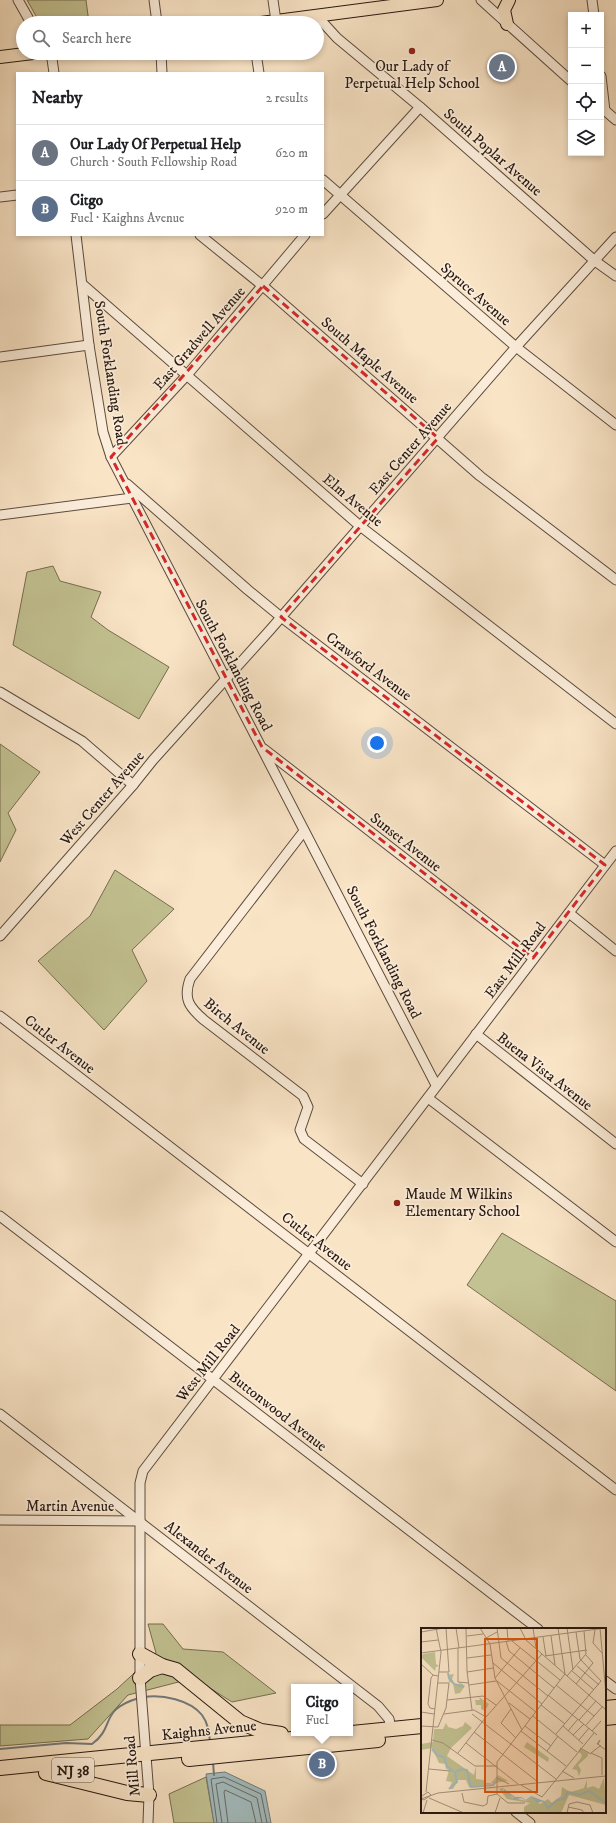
<!DOCTYPE html>
<meta charset="utf-8">
<style>
body{margin:0;font-family:"IM FELL DW Pica",serif;background:#f6f6f6;color:#202124}
.controls{position:absolute;right:12px;top:12px;display:grid;overflow:hidden;border-radius:0px;box-shadow:0 2px 6px #0003}
.controls button{width:36px;height:36px;display:grid;place-items:center;padding:0;border:0;border-bottom:1px solid #e0e0e0;background:#fff;color:#202124;font:20px sans-serif}
.you{position:absolute;left:377px;top:743px;width:14px;height:14px;margin:-10px;border:3px solid #fff;border-radius:50%;background:#1a73e8;box-shadow:0 0 0 6px #1a73e833}
.badge{display:grid;place-items:center;width:26px;height:26px;border-radius:50%;background:#8f2418;color:#fff;font-size:13px;font-weight:700}
.pin{position:absolute;translate:-50% -50%;border:2px solid #fff;box-shadow:0 1px 4px #0006}
.popup{position:absolute;left:291px;top:1684px;width:62px;height:52px;box-sizing:border-box;display:grid;place-content:center;border-radius:0px;background:#fff;filter:drop-shadow(0 1px 3px #0005);font-size:13px;white-space:nowrap;color:#757577}
.popup b{font-size:15px;color:#202124}
.popup::after{content:'';position:absolute;left:50%;top:100%;margin-left:-8px;border:8px solid transparent;border-top-color:#fff}
.list{margin:0;padding:0;list-style:none}
h2{display:flex;justify-content:space-between;align-items:center;height:52px;margin:0;padding:0 16px;font-size:17px}
h2 small{font-size:13px;font-weight:400;color:#757577}
.list li{display:grid;grid-template-columns:26px 1fr auto;gap:12px;align-items:center;box-sizing:border-box;height:56px;padding:0 16px;border-top:1px solid #e0e0e0}
.list b{display:block;font-size:15px;white-space:nowrap}
.list p{margin:0;font-size:13px;white-space:nowrap;color:#757577}
.list em{font-size:13px;font-style:normal;color:#757577}
.icon{flex:none;width:22px;height:22px;fill:none;stroke:currentColor;stroke-width:2;stroke-linecap:round;stroke-linejoin:round}
.map{position:relative;flex:none;width:616px;height:1823px;overflow:hidden}
.search{position:absolute;background:#fff;box-shadow:0 2px 6px #0003;left:16px;top:16px;width:308px;height:44px;display:flex;align-items:center;gap:10px;box-sizing:border-box;padding:0 14px;border-radius:22px;color:#757577;font-size:15px}
.panel{position:absolute;background:#fff;box-shadow:0 2px 6px #0003;left:16px;top:72px;width:308px;height:164px;border-radius:0px}
.map>svg:first-child{display:block}
</style>
<div class="map">
<svg width="616" height="1823" viewBox="0 0 616 1823">
<rect width="100%" height="100%" fill="#f9e4c6"/>
<filter id="stains"><feTurbulence type="fractalNoise" baseFrequency=".005" numOctaves="4"/><feColorMatrix values="0 0 0 0 .2 0 0 0 0 .09 0 0 0 0 .02 0 0 0 .5 -.17"/></filter>
<radialGradient id="worn" r=".72"><stop offset=".6" stop-color="#630" stop-opacity="0"/><stop offset="1" stop-color="#630" stop-opacity=".3"/></radialGradient>
<g fill="#c3c292" stroke="#766d51">
<polygon points="27,0 86,0 89,23 40,23"/>
<polygon points="53,566 60,581 101,592 91,617 108,630 169,667 139,719 13,645 27,572"/>
<polygon points="0,744 40,772 8,813 16,830 0,862"/>
<polygon points="115,870 174,909 132,950 147,981 104,1030 38,961 90,916"/>
<polygon points="502,1233 616,1301 616,1391 467,1285"/>
<polygon points="148,1624 163,1624 183,1649 223,1652 276,1693 232,1702 194,1678 128,1695 88,1739 0,1746 0,1725 70,1725 117,1689 156,1653"/>
<polygon points="206,1777 214,1823 174,1823 169,1794"/>
</g>
<polygon fill="#a3bcbf" stroke="#727a79" points="225,1772 265,1791 271,1823 214,1823 206,1774"/>
<g fill="none" stroke-linecap="round" stroke-linejoin="round">
<g stroke="#666a68" stroke-width="1">
<polyline points="217,1823 211,1779 224,1777 261,1794 267,1823"/>
<polyline points="222,1823 216,1784 223,1782 257,1798 262,1823"/>
<polyline points="228,1823 224,1792 225,1790 251,1802 256,1823"/>
</g>
<g stroke="#727a79" stroke-width="2">
<path d="M144,1697C162,1694 190,1700 202,1715C208,1723 209,1732 210,1742"/>
<path d="M0,1749L66,1743L92,1744C116,1727 98,1710 139,1698"/>
<polyline points="213,1762 214,1775"/>
</g>
<g stroke="#5c4b3e" stroke-width="11">
<g id="minor">
<polyline points="18,0 31,23"/>
<polyline points="154,0 157,23"/>
<polyline points="273,0 276,21"/>
<polyline points="481,0 571,81"/>
<polyline points="592,0 594,15"/>
<polyline points="317,16 337,38 420,107 595,261 616,276"/>
<polyline points="48,53 52,59 54,73"/>
<polyline points="161,53 162,73"/>
<polyline points="256,53 259,73"/>
<polyline points="601,76 605,111"/>
<polyline points="601,107 616,120"/>
<polyline points="323,180 516,347 616,425"/>
<polyline points="0,197 17,195"/>
<polyline points="323,214 420,107"/>
<polyline points="76,235 89,345 103,432 111,457 436,1085"/>
<polyline points="200,235 263,286 480,476 616,580"/>
<polyline points="82,284 360,526 616,724"/>
<polyline points="0,357 89,345"/>
<polyline points="111,457 187,375 305,235"/>
<polyline points="127,484 248,590 281,617 605,865"/>
<polyline points="0,515 132,498"/>
<polyline points="0,692 82,741 133,785"/>
<polyline points="264,749 533,958"/>
<path d="M304,831L190,979C183,999 189,1007 204,1020L303,1096L308,1107L300,1130L304,1139L363,1184"/>
<polyline points="569,913 616,951"/>
<polyline points="0,936 133,785 153,760 270,630 516,347 616,237"/>
<polyline points="0,1016 616,1490"/>
<polyline points="476,1034 616,1144"/>
<polyline points="428,1098 616,1242"/>
<polyline points="0,1216 538,1629"/>
<polyline points="0,1414 378,1706 389,1719 391,1729"/>
<polyline points="0,1520 140,1521"/>
<polyline points="605,1681 616,1689"/>
<polyline points="516,1812 530,1823"/>
<polyline points="148,1823 149,1795 140,1678 140,1483 143,1471 616,851"/>
</g>
</g>
<g stroke="#281810" stroke-width="14">
<g id="major">
<polyline points="261,23 437,0"/>
<polyline points="507,24 504,10 509,0"/>
<polyline points="0,57 33,53"/>
</g>
</g>
<g stroke="#281810" stroke-width="16">
<g id="highway">
<polyline points="140,1654 162,1666 176,1670 240,1722 261,1731 281,1734"/>
<polyline points="140,1678 150,1670 162,1666"/>
<polyline points="605,1708 616,1707"/>
<polyline points="605,1718 616,1717"/>
<polyline points="189,1759 378,1740"/>
<polyline points="0,1768 422,1726"/>
<polyline points="46,1773 127,1793 149,1795"/>
</g>
</g>
<use href="#minor" stroke="#fbedda" stroke-width="9"/>
<use href="#major" stroke="#f9e4c6" stroke-width="12"/>
<use href="#highway" stroke="#f9e4c6" stroke-width="14"/>
</g>
<path fill="none" stroke="#d62828" stroke-width="3" stroke-dasharray="8 5" stroke-linejoin="round" d="M263,286L438,438L281,617L605,865L533,958L262,747L111,457Z"/>
<g fill="#8f2418" stroke="#fbedda" stroke-width="1.5">
<circle cx="412" cy="51" r="4"/>
<circle cx="397" cy="1203" r="4"/>
</g>
<g text-anchor="middle" stroke-width="3.5" stroke-linejoin="round" paint-order="stroke">
<rect fill="#fbedda" stroke="#67584d" stroke-width="1" x="52" y="1758" width="42" height="24" rx="3"/>
<g font-size="14" font-weight="bold" fill="#281810">
<text x="73" y="1775">NJ 38</text>
</g>
<g font-size="15" fill="#281810" stroke="#fbedda">
<text x="412" y="71">Our Lady of<tspan x="412" dy="17">Perpetual Help School</tspan></text>
<text x="405" y="1199" text-anchor="start">Maude M Wilkins<tspan x="405" dy="17">Elementary School</tspan></text>
</g>
<g font-size="15" fill="#281810" stroke="#fbedda">
<text transform="translate(493 152) rotate(41)" y="5">South Poplar Avenue</text>
<text transform="translate(476 294) rotate(41)" y="5">Spruce Avenue</text>
<text transform="translate(199 338) rotate(-49)" y="5">East Gradwell Avenue</text>
<text transform="translate(370 360) rotate(41)" y="5">South Maple Avenue</text>
<text transform="translate(111 373) rotate(81)" y="5">South Forklanding Road</text>
<text transform="translate(410 448) rotate(-49)" y="5">East Center Avenue</text>
<text transform="translate(353 500) rotate(40)" y="5">Elm Avenue</text>
<text transform="translate(234 665) rotate(62)" y="5">South Forklanding Road</text>
<text transform="translate(369 666) rotate(37)" y="5">Crawford Avenue</text>
<text transform="translate(102 798) rotate(-49)" y="5">West Center Avenue</text>
<text transform="translate(406 842) rotate(38)" y="5">Sunset Avenue</text>
<text transform="translate(384 952) rotate(63)" y="5">South Forklanding Road</text>
<text transform="translate(515 960) rotate(-53)" y="5">East Mill Road</text>
<text transform="translate(237 1026) rotate(39)" y="5">Birch Avenue</text>
<text transform="translate(60 1044) rotate(38)" y="5">Cutler Avenue</text>
<text transform="translate(545 1071) rotate(38)" y="5">Buena Vista Avenue</text>
<text transform="translate(317 1241) rotate(38)" y="5">Cutler Avenue</text>
<text transform="translate(208 1363) rotate(-52)" y="5">West Mill Road</text>
<text transform="translate(278 1411) rotate(38)" y="5">Buttonwood Avenue</text>
<text x="70" y="1511">Martin Avenue</text>
<text transform="translate(209 1557) rotate(38)" y="5">Alexander Avenue</text>
<text transform="translate(209 1730) rotate(-6)" y="5">Kaighns Avenue</text>
<text transform="translate(132 1766) rotate(-95)" y="5">Mill Road</text>
</g>
</g>
<g transform="translate(421 1628)">
<rect width="185" height="185" fill="#f9e4c6"/>
<path d="M14,24L15,36L18,38L15,39L14,43L0,29L2,26ZM33,46L31,51L34,57L40,55L44,58L39,65L34,66L32,55L28,54L27,47ZM58,69L68,76L64,83L60,81V77H55L54,72H59ZM44,94L51,100L30,120L26,128L53,147L55,138V151L63,152L64,155H70L77,147L87,153L48,159L45,152H37L32,161H28L31,154L25,153L28,142L25,141L24,136L18,135L11,120L0,122V116L12,114L13,101H22L25,95L27,99L35,101L42,98ZM106,114L128,130L127,134L103,119ZM159,121L167,125V128L157,137L160,142L158,148L156,142L151,141L160,130L161,127L157,123ZM183,150L185,177L148,167L140,185H103V179L109,175L86,171L78,161L82,160V163L92,170L106,173L110,169L119,176L127,171L131,175L140,168L141,159L149,164L157,162L163,160L166,152V160L172,158L178,161Z" fill="#c3c292"/>
<path d="M82,160L94,169H100L105,172L110,168L123,173L116,175L110,169L106,173L100,170L93,172L92,169L84,166Z" fill="#a3bcbf"/>
<path fill="none" stroke="#a3bcbf" stroke-width="2" d="M27,45L28,50L33,56L43,59M11,121L16,127L23,129L26,138L33,144M34,144L41,141L46,142L50,159L72,157L75,154M28,161L36,154L34,144M122,173L127,180L136,172L143,171L147,164L158,167L168,163L185,175"/>
<path fill="none" stroke="#a5927d" stroke-width="1" d="M35,0L38,20M45,0L46,43L51,82M59,0L69,16L74,50L101,102M76,0L80,30L127,68M86,0L87,13M99,0L105,12L185,82M112,0L115,20M146,0L152,42M179,0L185,66M174,2L172,15L181,25M0,4L23,0M46,8L62,6M130,8L134,37M122,9L125,28M65,10L76,4M85,13L88,23L133,60M91,13L139,52M0,14L17,12M37,20V54L48,55M0,25L184,0M124,28L166,22M46,30L70,27M72,35L121,76M0,36L12,47M156,38L178,57M151,43L173,62M18,44H28L25,0M46,44L72,40M146,48L165,26L163,3M74,50L99,20M76,53L115,84M155,56L172,35L165,27M48,57L75,53M135,57L173,88M127,67L176,107M26,72L62,68L75,77M88,75L109,91M120,77L144,96M14,81L9,80L7,76L10,50L12,47L17,48M90,81L80,95L95,110M0,84L13,86M23,86L53,82L65,89M51,86L135,151M112,88L156,124M158,92L175,73M165,97L182,78M0,98L17,99L25,80L28,55H17M104,98L130,118M142,98L162,116M100,103L145,138M147,103L157,91M171,103L180,93M53,104L117,154M135,106L180,53L159,31L155,4M152,107L163,96M11,112L22,115L54,138H76M158,112L168,100M45,115L97,156M177,116L179,112L176,116H177L178,117L180,118M159,120L170,126M126,123L137,108M37,125L65,89L121,26M8,141L29,143M141,143L153,150M181,147V130L170,125L179,118L185,122M76,150L88,156M100,157L121,169L173,105M5,164L20,24L15,0M41,165L43,174L62,178L66,176L67,168L76,166M0,166L1,171L3,172L10,167L7,164L1,168M76,166V134L144,46L137,0M76,166L87,175H104M8,170L43,185M0,171L17,165L185,148M147,179L161,182L163,185M2,185L6,172M74,185L79,170M146,185L148,176L156,174L169,177L172,185"/>
<path fill="#de560c" fill-opacity="0.15" stroke="#de560c" stroke-width="2" d="M64,11H116V164H64Z"/>
<rect width="185" height="185" fill="none" stroke="#281810" stroke-width="2"/>
</g>
<rect width="100%" height="100%" filter="url(#stains)"/>
<rect width="100%" height="100%" fill="url(#worn)"/>
</svg>
<div class="controls">
<button>+</button>
<button>−</button>
<button><svg class="icon" aria-label="locate" viewBox="0 0 24 24"><circle cx="12" cy="12" r="6"/><path d="M12 2v4M12 18v4M2 12h4M18 12h4"/></svg></button>
<button><svg class="icon" aria-label="layers" viewBox="0 0 24 24"><path d="M12 4l9 5-9 5-9-5zM3 14l9 5 9-5"/></svg></button>
</div>
<div class="you"></div>
<div class="pin badge" style="left:502px;top:67px;background:#6b7280">A</div>
<div class="pin badge" style="left:322px;top:1764px;background:#5c6f8a">B</div>
<div class="popup"><b>Citgo</b>Fuel</div>
<div class="search"><svg class="icon" aria-label="search" viewBox="0 0 24 24"><circle cx="10" cy="10" r="6"/><path d="M15 15l6 6"/></svg>Search here</div>
<section class="panel">
<h2>Nearby<small>2 results</small></h2>
<ul class="list">
<li><span class="badge" style="background:#6b7280">A</span><div><b>Our Lady Of Perpetual Help</b><p>Church · South Fellowship Road</p></div><em>620 m</em></li>
<li><span class="badge" style="background:#5c6f8a">B</span><div><b>Citgo</b><p>Fuel · Kaighns Avenue</p></div><em>920 m</em></li>
</ul>
</section>
</div>
